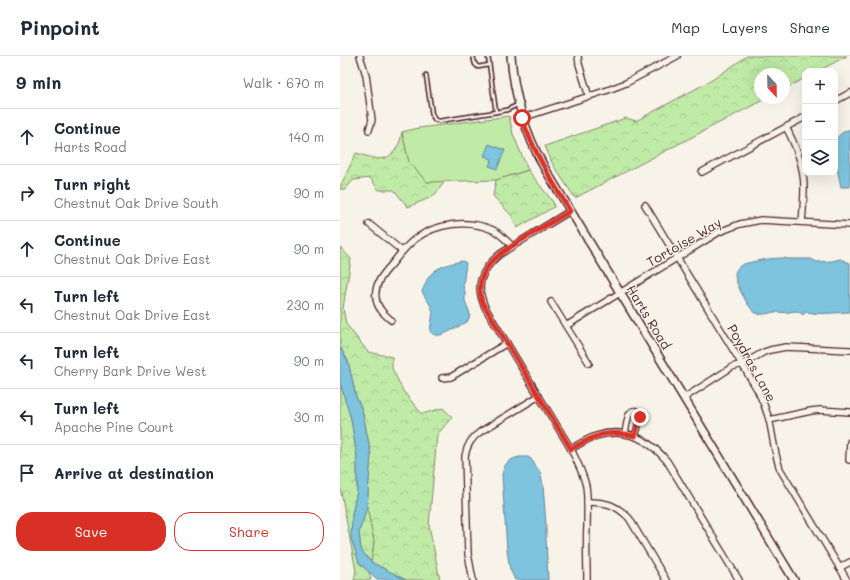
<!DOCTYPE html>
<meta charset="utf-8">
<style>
body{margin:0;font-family:Mali,sans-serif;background:#f2f2f3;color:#1f2937}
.controls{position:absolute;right:12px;top:12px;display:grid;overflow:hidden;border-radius:8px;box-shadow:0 4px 16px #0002}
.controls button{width:36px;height:36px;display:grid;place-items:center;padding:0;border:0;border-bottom:1px solid #e0e1e3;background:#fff;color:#1f2937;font:20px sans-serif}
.compass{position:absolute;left:414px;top:12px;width:36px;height:36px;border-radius:50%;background:#fff;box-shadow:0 4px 16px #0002;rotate:158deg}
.stop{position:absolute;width:12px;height:12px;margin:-9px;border:3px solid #d93025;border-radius:50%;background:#fff}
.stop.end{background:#d93025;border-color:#fff;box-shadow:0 1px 4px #0008}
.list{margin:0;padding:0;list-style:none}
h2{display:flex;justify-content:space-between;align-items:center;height:52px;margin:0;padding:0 16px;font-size:17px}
h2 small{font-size:13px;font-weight:400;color:#747a83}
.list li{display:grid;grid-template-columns:26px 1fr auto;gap:12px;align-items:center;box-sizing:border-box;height:56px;padding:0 16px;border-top:1px solid #e0e1e3}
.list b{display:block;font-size:15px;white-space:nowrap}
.list p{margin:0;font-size:13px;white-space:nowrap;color:#747a83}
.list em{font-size:13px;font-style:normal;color:#747a83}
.actions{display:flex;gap:8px;padding:12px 16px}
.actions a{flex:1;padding:9px 0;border:1px solid #d93025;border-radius:16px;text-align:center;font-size:14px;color:#d93025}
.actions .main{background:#d93025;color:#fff}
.icon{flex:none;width:22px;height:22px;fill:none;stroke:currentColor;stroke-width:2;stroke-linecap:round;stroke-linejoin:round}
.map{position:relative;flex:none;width:510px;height:524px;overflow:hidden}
header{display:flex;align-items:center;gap:24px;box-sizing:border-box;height:56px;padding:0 20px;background:#fff;border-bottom:1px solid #e0e1e3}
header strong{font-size:19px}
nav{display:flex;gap:22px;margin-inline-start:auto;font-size:14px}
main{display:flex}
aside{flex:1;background:#fff}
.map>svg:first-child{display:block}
</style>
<header>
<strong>Pinpoint</strong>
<nav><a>Map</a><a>Layers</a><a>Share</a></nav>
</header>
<main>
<aside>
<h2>9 min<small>Walk · 670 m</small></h2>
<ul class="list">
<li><svg class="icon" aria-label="ahead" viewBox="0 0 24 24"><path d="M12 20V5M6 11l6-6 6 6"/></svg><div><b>Continue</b><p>Harts Road</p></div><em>140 m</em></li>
<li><svg class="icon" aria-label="right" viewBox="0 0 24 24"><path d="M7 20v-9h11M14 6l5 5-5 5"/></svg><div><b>Turn right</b><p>Chestnut Oak Drive South</p></div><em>90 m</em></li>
<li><svg class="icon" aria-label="ahead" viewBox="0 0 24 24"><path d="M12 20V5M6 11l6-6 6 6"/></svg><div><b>Continue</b><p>Chestnut Oak Drive East</p></div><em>90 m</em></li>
<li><svg class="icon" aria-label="left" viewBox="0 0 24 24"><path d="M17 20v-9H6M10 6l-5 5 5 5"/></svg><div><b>Turn left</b><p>Chestnut Oak Drive East</p></div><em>230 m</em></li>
<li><svg class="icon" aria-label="left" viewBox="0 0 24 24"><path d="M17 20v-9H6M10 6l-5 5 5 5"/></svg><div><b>Turn left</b><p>Cherry Bark Drive West</p></div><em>90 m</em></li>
<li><svg class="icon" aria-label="left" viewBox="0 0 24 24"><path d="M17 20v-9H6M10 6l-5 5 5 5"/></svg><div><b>Turn left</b><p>Apache Pine Court</p></div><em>30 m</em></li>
<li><svg class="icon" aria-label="arrive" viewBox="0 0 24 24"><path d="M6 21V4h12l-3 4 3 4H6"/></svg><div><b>Arrive at destination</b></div></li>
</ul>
<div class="actions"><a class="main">Save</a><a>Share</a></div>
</aside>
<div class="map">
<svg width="510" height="524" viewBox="0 0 510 524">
<defs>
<pattern id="forest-crowns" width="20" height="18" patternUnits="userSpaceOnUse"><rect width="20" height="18" fill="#c0eba7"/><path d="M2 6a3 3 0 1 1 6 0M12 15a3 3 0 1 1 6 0" fill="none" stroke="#a6c990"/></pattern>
<pattern id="wetland-marsh" width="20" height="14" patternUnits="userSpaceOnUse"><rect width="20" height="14" fill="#c0eba7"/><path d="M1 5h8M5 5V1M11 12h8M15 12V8" fill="none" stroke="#a6c990"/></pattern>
</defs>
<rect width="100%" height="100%" fill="#f7f3e8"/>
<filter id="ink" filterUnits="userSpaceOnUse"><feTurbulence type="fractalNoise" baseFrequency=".025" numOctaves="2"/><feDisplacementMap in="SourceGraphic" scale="8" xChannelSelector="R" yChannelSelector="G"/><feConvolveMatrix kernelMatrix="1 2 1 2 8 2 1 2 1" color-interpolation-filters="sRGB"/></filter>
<g filter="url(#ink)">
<g fill="url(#forest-crowns)" stroke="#858569">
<polygon points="407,0 507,0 478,15 465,15 465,22 444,33 444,18 420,18 420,42 427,42 235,142 213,109 205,90 286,62 296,65 372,24"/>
<path d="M62,76L69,106L87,126L105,125L94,140L68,151L54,134H39L30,122L13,124L5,134L0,133V131L16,97C32,101 47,110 57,91C60,87 61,81 62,76Z"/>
<polygon points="188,114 213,146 214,151 177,172 172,160 153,140 156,124"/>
<polygon points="0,191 11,203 3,252 6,268 28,296 52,301 52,312 63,335 82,358 103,352 112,361 97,379 89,469 100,524 66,524 31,506 34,486 27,451 31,398 22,353 16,341 8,305 0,291"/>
<polygon points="0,327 11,363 17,401 17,435 12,459 19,507 29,516 31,524 14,524 16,515 0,431"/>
</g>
<polygon fill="url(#wetland-marsh)" stroke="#858569" points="27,451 34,486 31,506 21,494 19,476"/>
<polygon fill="#c0eba7" stroke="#858569" points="169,60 173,78 188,114 156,124 87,126 69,106 62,76 79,72"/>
<g fill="#7ec4df" stroke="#698297">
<path d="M507,74H510V131H501C499,123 493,91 495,85C497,80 503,76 507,74Z"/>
<polygon points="149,88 165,94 157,113 149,110 152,103 144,100"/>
<path d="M444,202L448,203H471L477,206L492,205L500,203L507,206L510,207V256C497,256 476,260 464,255V258L463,259C461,257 458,255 455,255C453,255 451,256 449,256C444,257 439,256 434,256C428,257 421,260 416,257C409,254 394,225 395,218C396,211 402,208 408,207C420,204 431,202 444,202Z"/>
<path d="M123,205L126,207L123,230L125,236V245L129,255L130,259L129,262L127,266C120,269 103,281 96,279C92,278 92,278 90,275L93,256L91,250L82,236C83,232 84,231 86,227C86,226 86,225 87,224C93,211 111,207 123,205Z"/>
<polygon points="0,291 8,305 16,341 22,353 31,398 27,451 19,476 21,494 31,506 66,524 37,523 19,507 11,482 12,459 17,435 17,401 11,363 0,327"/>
<path d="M179,401H188L191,403L200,416L203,429L206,469V483L208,524H175L170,513L167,494L162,419C164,408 168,404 179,401Z"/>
</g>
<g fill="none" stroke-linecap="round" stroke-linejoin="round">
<g stroke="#4a1f2b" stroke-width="5.5">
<g id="service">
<polyline points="133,0 135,8 138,11 149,9"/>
<polyline points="148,0 156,56 167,54 177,49"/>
<polyline points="86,19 92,59 95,64 99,65 156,56"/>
</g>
</g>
<g stroke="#4a1f2b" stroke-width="8">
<g id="minor">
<polyline points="20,0 26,19 32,64 29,74"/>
<polyline points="238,0 239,8 249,41"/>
<polyline points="495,45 510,37"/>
<polyline points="182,62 268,34 286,27 337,0"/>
<path d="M446,71C456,90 464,110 464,131C464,143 463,155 462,166"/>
<polyline points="362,116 465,61"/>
<path d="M305,149L417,333C422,343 426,353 429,363C433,380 434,396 440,413L507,524"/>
<path d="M230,155L160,198C141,214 134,230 146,253L231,393C237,405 243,417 246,430C248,443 247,458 247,471C246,489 247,506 247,524"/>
<polyline points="29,168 62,195"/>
<polyline points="211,246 249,307"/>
<path d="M51,264C44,258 37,252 36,242C34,228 43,218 52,208C59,199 66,190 75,183C97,167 128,163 153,174C161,178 166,184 172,190"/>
<polyline points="226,270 379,176 400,168 421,164 510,169"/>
<polyline points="102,322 111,321 167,287"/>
<polyline points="344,342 392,311 403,308 424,296 430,294 446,291 510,294"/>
<polyline points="429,364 471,355 480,354 510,356"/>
<path d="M285,378C286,372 287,364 289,359C292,352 300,354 300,361C299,367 297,374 295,380"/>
<path d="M231,393C239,388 247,383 256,380C285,371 308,382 327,405L399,524"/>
<polyline points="509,404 510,386"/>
<path d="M247,446C266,446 275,448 289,462L326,524"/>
<polyline points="499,512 510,506"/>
<path d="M133,524L128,498L125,400C127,389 131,382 140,376L199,340"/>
</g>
</g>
<g stroke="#4a1f2b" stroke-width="10">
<path id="tertiary" d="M171,0C174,40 185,76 204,111L454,524"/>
</g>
<use href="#service" stroke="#f7f3e8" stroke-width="2.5"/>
<use href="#minor" stroke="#f7f3e8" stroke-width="5.5"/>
<use href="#tertiary" stroke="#f7f3e8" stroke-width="7"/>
</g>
</g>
<g fill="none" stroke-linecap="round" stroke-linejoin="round" filter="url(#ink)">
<path stroke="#d93025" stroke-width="5" d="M182,62C193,95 212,125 230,155C217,163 203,171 190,179C165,194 131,211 142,246L231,393C255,379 268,373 295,380L300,361"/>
</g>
<g text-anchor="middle" stroke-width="3" stroke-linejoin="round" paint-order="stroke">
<g font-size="13" fill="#4a1f2b" stroke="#f7f3e8">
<text transform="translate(344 186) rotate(-30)" y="5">Tortoise Way</text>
<text transform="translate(309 261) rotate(59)" y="5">Harts Road</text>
<text transform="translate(412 307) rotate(61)" y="5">Poydras Lane</text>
</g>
</g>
</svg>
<div class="controls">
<button>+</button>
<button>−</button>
<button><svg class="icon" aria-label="layers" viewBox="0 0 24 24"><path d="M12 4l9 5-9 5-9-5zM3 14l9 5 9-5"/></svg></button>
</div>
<svg class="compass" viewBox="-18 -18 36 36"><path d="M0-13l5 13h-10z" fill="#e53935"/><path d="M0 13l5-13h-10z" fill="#747a83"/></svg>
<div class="stop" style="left:182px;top:62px"></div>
<div class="stop end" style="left:300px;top:361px"></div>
</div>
</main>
